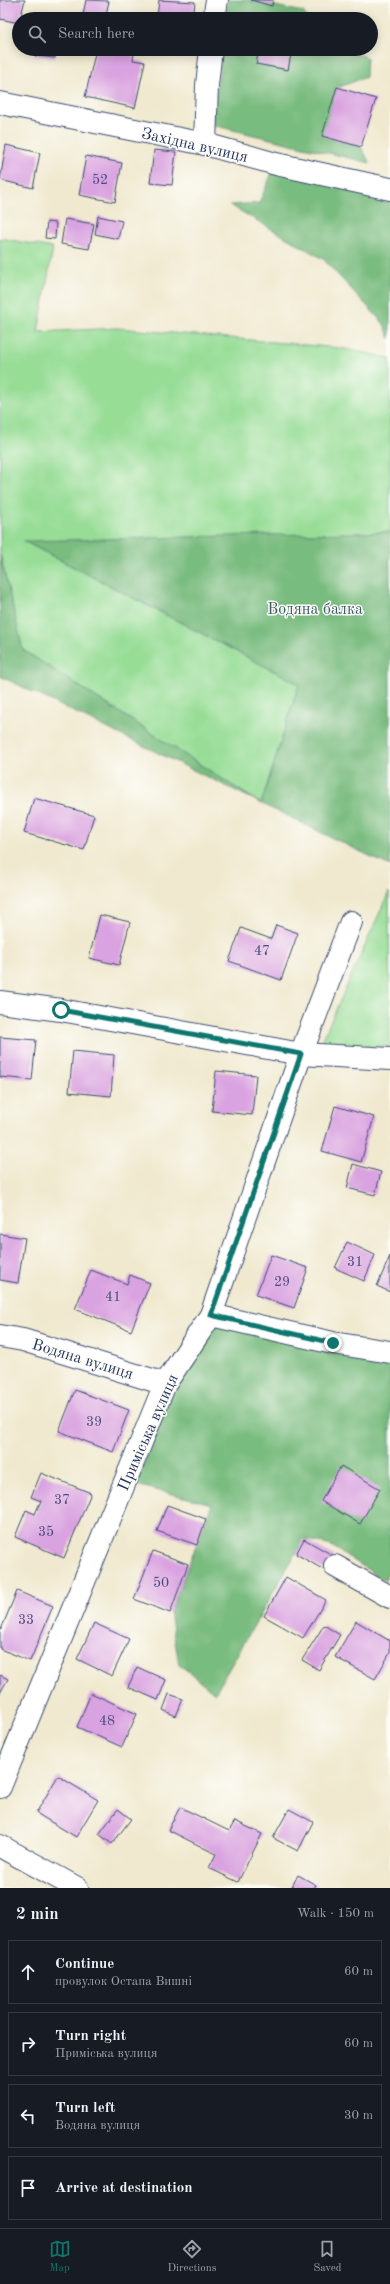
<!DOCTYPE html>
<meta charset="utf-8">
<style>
body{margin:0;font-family:"Old Standard TT",serif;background:#20242c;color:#f1f3f6}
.stop{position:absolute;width:12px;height:12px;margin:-9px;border:3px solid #0f766e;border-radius:50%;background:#fff}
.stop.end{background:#0f766e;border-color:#fff;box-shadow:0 1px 4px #0008}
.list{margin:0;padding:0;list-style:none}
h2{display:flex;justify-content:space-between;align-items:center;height:52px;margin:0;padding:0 16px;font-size:17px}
h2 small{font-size:13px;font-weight:400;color:#9ea1a6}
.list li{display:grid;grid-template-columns:26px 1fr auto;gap:12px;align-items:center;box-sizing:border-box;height:64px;margin:0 8px 8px;padding:0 8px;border:1px solid #363941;border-radius:0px}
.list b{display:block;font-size:15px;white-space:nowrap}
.list p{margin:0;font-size:13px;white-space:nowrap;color:#9ea1a6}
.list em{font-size:13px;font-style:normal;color:#9ea1a6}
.icon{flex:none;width:22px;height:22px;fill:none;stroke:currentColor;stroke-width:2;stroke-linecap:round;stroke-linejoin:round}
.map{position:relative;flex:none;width:390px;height:1888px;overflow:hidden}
.search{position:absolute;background:#171b24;box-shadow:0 2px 10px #0003;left:12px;right:12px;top:12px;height:44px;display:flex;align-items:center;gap:10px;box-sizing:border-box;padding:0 14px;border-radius:22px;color:#9ea1a6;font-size:15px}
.sheet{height:340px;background:#171b24}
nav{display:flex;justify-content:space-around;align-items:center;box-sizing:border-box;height:56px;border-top:1px solid #363941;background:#171b24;font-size:11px;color:#9ea1a6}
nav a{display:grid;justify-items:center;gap:2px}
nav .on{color:#0f766e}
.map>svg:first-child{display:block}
</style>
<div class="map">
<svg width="390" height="1888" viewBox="0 0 390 1888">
<rect width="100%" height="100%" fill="#fdfcf7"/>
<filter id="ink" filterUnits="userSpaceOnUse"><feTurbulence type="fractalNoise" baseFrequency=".025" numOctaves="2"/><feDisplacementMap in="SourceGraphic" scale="8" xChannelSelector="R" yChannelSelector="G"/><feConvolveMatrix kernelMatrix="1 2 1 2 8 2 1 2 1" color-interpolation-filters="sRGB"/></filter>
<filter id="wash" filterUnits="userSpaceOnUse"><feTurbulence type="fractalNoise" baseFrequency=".012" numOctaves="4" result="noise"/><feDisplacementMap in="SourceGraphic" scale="16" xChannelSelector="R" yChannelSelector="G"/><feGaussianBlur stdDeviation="0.9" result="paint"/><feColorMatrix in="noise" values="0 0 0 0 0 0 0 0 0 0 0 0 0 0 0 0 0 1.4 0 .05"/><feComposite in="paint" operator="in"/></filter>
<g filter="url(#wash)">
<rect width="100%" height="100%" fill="#f0e9cf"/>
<g fill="#97dd96" stroke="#59867a">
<polygon points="0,238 53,248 38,332 117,328 340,348 390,358 390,532 25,542 299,684 261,804 23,650 0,555"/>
<polygon points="389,892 390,1047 320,1045"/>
</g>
<g fill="#79bc7f" stroke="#4a766e">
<polygon points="228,0 249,0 303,12 308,19 226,19"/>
<polygon points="222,49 342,49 367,57 366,77 337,88 323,136 361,147 370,163 212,125"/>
<polygon points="276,164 390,189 390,339 384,324 323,259 230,205 259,203"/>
<polygon points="390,532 390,866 0,676 0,555 23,650 261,804 299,684 24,541"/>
<polygon points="218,1323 390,1360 390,1566 385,1581 332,1546 304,1539 215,1693 179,1664 170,1613 212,1504 136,1485 172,1389"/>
</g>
<g id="blocks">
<g fill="#d9a2e0">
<polygon points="0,0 25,0 19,23 0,19"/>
<polygon points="86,0 109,1 105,19 82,19"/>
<polygon points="159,0 195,2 193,19 157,17"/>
<polygon points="251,0 273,0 272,6"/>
<polygon points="36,49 56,49 55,58 35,56"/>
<polygon points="96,49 135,49 133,60 145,62 135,108 85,97"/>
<polygon points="259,49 292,49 288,70 256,64"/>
<polygon points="337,87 376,99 361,147 322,136"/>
<polygon points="6,145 40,153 33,188 0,180"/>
<polygon points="154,150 176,152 172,185 150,183"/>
<polygon points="86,156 122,163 115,202 79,195"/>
<polygon points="98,216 122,221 118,239 95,234"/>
<polygon points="65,219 94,224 89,249 61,244"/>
<polygon points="47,222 56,223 55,239 45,238"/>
<polygon points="34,798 94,815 84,850 24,833"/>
<polygon points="100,915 130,922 119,965 89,958"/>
<polygon points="276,925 298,933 281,980 229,961 241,928 271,939"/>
<polygon points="0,1037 36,1040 32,1080 0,1077"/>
<polygon points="73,1051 114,1055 111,1096 69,1092"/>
<polygon points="216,1071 256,1075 252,1115 212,1111"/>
<polygon points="335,1106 374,1117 361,1162 322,1151"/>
<polygon points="353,1164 381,1172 375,1195 347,1188"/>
<polygon points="0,1234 25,1238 18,1283 0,1280"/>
<polygon points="347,1242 375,1255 364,1281 335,1268"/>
<polygon points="271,1255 308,1268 294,1308 256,1295"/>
<polygon points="390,1256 390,1292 377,1286"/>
<polygon points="91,1270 127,1284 130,1275 150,1283 131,1331 75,1309"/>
<polygon points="75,1390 129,1410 113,1452 59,1431"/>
<polygon points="341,1466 380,1489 360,1524 321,1501"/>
<polygon points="41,1473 91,1493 64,1558 15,1537 26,1510 35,1514 38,1507 41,1501 31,1497"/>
<polygon points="167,1505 206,1519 197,1545 157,1531"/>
<polygon points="304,1539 334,1556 326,1571 296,1554"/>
<polygon points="153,1551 188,1564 170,1613 134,1599"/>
<polygon points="286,1577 326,1600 303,1638 264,1616"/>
<polygon points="17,1591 53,1606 30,1661 0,1649 0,1632"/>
<polygon points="356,1621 390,1641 390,1653 375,1679 335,1657"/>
<polygon points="94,1623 129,1639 112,1676 77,1659"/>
<polygon points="324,1625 340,1635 319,1670 302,1660"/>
<polygon points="137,1667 166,1680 158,1700 128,1687"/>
<polygon points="0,1675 8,1679 0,1693"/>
<polygon points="91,1693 137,1714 122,1747 77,1727"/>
<polygon points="169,1694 183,1699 176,1716 163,1710"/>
<polygon points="58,1776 98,1800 76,1837 36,1813"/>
<polygon points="180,1807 229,1831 235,1821 262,1834 238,1882 209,1868 216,1854 168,1830"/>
<polygon points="118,1809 131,1819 112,1844 99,1834"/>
<polygon points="289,1809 313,1822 298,1851 273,1838"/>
<polygon points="298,1875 316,1885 314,1888 291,1888"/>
</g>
</g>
</g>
<g filter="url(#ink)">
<use href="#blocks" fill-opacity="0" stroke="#3b4b6f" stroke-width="1"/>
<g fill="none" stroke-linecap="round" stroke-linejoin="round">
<g stroke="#3b4b6f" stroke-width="24">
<g id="minor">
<polyline points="214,19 217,0"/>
<polyline points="0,103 205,144 276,164 390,189"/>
<polyline points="205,144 207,85 211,49"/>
<polyline points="0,1002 61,1010 301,1054 390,1059"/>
<polyline points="211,1315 333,1343 390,1352"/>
<polyline points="0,1336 23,1340 165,1384"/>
<polyline points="335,1566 390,1597"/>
<polyline points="0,1787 165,1384 211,1315 301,1054 351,922"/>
<polyline points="0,1846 77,1888"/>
</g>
</g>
<use href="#minor" stroke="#fff" stroke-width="22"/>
</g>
</g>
<g fill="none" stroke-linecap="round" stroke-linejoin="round" filter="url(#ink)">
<polyline stroke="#0f766e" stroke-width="5" points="61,1010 301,1054 211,1315 333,1343"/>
</g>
<g text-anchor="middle" stroke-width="3" stroke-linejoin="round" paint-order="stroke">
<g font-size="14" fill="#4a4c7e">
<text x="100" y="184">52</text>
<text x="262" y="955">47</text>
<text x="355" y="1266">31</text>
<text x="282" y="1286">29</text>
<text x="113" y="1301">41</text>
<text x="94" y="1426">39</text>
<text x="62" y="1504">37</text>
<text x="46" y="1536">35</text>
<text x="161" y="1587">50</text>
<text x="26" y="1624">33</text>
<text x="107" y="1725">48</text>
</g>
<g font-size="16" fill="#1b2f5e" stroke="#fdfcf7">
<text transform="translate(195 144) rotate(13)" y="6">Західна вулиця</text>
<text transform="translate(83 1358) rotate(17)" y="6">Водяна вулиця</text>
<text transform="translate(147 1432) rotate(-66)" y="6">Приміська вулиця</text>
</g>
<g font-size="16" fill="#3a5a6c" stroke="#fdfcf7">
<text x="315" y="614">Водяна балка</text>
</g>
</g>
</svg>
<div class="stop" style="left:61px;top:1010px"></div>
<div class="stop end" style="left:333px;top:1343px"></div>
<div class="search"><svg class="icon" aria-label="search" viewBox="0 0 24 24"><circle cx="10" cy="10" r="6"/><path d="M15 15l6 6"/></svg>Search here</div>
</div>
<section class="sheet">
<h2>2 min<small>Walk · 150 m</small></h2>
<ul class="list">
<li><svg class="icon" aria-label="ahead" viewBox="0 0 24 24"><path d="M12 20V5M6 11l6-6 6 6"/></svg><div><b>Continue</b><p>провулок Остапа Вишні</p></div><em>60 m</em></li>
<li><svg class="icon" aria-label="right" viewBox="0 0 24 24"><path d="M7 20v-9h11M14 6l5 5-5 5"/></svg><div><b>Turn right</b><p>Приміська вулиця</p></div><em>60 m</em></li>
<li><svg class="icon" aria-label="left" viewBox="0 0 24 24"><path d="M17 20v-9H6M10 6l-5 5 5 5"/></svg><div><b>Turn left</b><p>Водяна вулиця</p></div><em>30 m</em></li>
<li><svg class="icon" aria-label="arrive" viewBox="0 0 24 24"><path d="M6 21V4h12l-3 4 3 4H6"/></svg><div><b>Arrive at destination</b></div></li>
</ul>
</section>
<nav>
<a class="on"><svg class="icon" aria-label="map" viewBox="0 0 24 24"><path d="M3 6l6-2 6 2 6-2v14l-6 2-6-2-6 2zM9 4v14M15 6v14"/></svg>Map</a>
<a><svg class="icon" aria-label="directions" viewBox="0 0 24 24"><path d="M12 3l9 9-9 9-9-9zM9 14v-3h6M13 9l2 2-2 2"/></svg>Directions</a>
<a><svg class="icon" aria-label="saved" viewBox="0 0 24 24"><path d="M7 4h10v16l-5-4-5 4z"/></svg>Saved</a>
</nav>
